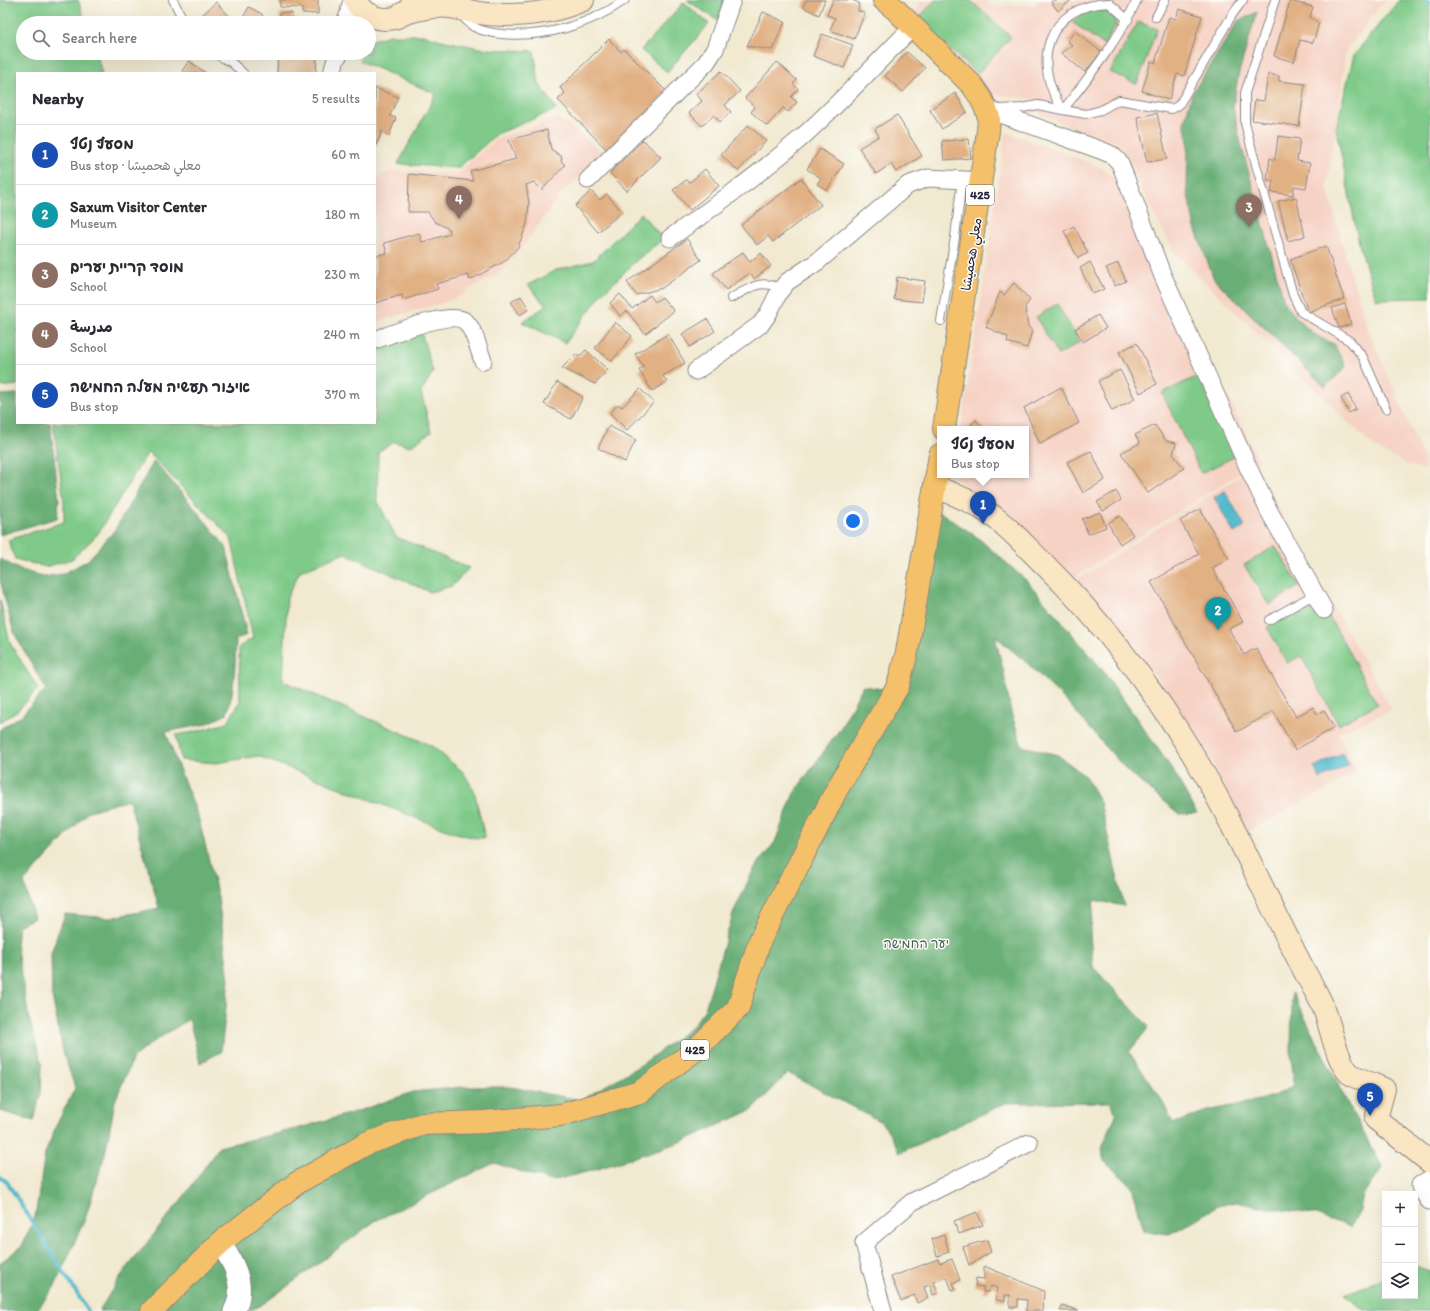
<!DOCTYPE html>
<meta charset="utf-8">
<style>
body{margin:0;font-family:Itim,"Playpen Sans Arabic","Playpen Sans Hebrew",sans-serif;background:#f7f7f7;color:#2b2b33}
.controls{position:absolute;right:12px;bottom:12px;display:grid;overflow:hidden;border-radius:0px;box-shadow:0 4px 16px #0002}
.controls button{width:36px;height:36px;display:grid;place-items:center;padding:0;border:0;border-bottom:1px solid #e1e1e2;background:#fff;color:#2b2b33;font:20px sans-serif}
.you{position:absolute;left:853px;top:521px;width:14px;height:14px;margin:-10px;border:3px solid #fff;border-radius:50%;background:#1a73e8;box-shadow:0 0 0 6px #1a73e833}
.badge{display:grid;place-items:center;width:26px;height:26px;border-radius:50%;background:#db2777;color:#fff;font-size:13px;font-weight:700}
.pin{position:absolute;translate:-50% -33px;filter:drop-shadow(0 1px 2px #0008)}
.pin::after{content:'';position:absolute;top:21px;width:14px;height:12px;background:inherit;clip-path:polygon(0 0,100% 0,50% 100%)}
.popup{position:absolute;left:937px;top:426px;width:92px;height:52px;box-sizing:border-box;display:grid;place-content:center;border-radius:0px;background:#fff;filter:drop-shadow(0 1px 3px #0005);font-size:13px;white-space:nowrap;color:#7c7c81}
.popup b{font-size:15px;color:#2b2b33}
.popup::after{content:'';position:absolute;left:50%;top:100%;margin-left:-8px;border:8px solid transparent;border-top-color:#fff}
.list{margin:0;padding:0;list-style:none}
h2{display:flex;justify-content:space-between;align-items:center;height:52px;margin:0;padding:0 16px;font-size:17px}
h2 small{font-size:13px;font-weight:400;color:#7c7c81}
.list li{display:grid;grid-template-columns:26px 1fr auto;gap:12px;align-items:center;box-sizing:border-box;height:60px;padding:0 16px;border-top:1px solid #e1e1e2}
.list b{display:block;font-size:15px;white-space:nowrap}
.list p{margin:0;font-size:13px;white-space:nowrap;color:#7c7c81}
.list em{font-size:13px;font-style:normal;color:#7c7c81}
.icon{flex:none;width:22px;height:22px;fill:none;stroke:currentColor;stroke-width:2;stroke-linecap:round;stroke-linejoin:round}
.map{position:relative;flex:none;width:1430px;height:1311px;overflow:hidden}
.search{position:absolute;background:#fff;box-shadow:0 4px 16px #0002;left:16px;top:16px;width:360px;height:44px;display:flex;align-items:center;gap:10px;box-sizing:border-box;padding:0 14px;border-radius:22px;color:#7c7c81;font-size:15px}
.panel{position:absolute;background:#fff;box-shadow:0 4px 16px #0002;left:16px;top:72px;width:360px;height:352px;border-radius:0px}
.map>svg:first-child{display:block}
</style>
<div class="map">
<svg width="1430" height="1311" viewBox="0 0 1430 1311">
<rect width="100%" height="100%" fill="#fdfcf7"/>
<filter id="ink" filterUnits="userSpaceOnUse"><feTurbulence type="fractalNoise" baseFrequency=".025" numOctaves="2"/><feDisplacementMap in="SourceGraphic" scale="8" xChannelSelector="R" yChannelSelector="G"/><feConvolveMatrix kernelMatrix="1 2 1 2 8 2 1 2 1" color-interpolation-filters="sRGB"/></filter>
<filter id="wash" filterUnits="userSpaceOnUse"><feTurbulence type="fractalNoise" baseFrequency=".012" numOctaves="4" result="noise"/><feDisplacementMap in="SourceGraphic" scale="16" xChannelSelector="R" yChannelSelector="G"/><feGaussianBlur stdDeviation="0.9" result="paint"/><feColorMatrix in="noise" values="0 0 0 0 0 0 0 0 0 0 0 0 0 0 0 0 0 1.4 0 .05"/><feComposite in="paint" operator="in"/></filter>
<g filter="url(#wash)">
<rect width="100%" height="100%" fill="#f1e9d0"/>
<g fill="#f6d2c4">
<polygon points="921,0 986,0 993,6 1035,5 1040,0 1385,0 1345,52 1341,91 1327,183 1331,202 1347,262 1370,334 1426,464 1423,470 1406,464 1374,447 1174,252 1140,186 1133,165 1116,143 1040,115 1034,99 994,95 911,19"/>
<polygon points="558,118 606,154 561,193 525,244 503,270 452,300 375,322 375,177 391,171 458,173 496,139"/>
<polygon points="1006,132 1080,159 1105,170 1128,192 1259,461 1072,579 1061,571 954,476 1026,475 1026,429 961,429"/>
<polygon points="1254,467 1392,710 1338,733 1357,773 1245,833 1208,752 1131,641 1076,580"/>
</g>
<g fill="#7fca89" stroke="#507662">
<polygon points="0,0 78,0 86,23 23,23 23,53 96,53 102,73 17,73 17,385 0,387"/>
<polygon points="687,0 724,0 718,21"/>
<polygon points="935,0 970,0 1011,37 977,74 917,20"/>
<polygon points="1399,0 1430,0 1430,298 1376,299 1359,244 1336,128 1354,55"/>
<polygon points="684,2 709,24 667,72 641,50"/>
<polygon points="1093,10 1106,12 1114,14 1116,25 1104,45 1072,22 1081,15"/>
<polygon points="1138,22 1157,29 1137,84 1110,72"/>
<polygon points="390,35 423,35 445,41 485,49 534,51 539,84 557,109 497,134 458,168 398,164 436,94 360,61 362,53 369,53 369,41"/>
<polygon points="641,213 663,239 638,259 601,295 565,343 522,322 546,306 528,285 556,270 593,261"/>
<polygon points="1057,304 1080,342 1058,355 1036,317"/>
<polygon points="418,322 433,372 421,392 431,432 411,446 394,442 378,452 377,500 396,537 469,568 452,586 430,592 345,553 300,571 287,597 283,681 432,746 463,772 474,790 485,838 476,838 452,832 258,756 216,763 181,760 176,735 194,732 227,723 240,702 239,647 253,638 231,538 148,452 97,535 72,559 46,567 15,559 8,540 64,522 64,501 53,423 375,423 375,336"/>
<polygon points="1198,376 1236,456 1201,473 1162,393"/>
<polygon points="1275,546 1300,586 1269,605 1244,565"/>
<polygon points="0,600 10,643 38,689 18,710 0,722"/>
<polygon points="1311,602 1321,620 1329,616 1377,704 1339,725 1301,656 1287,663 1267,627"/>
<polygon points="1415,1266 1430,1271 1430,1311 1363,1311 1345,1294 1385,1278 1385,1296 1415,1296"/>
</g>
<g fill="#67ae75" stroke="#446858">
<path d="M1257,12L1239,72L1233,107L1241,144L1284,301C1297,320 1311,336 1334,344L1346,367L1325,387L1214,279L1195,228L1187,190L1188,141L1184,123L1192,94L1238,21Z"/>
<polygon points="17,394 17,423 50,423 59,500 57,518 0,535 0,395"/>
<path d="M154,461L197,511L226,547L247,635L236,639C235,665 235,689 227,714L206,724L166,732L176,761L198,816L218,897L229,980L221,1052L200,1063L189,1019L147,1046L133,1058L115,1101L105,1154L85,1219L55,1286L36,1311H0V1263L22,1246L35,1217L45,1154L56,1126L75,1088L63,1051L52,996L51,953L65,914L109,918L159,908L129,800L89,811L24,882L34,918L18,926L16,944L29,1019L42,1064L41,1091L34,1121L1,1111L0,729L21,716L46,689L14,633L0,580V559L19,569L43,577L63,574L88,560L115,530Z"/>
<path d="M940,512L977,537L1027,581L1101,668L1172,769L1197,813L1179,814L1128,772L1067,702L1027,663L995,636L1003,669L1011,712L1022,746L1058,755L1085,776L1100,802L1124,906L1094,900L1090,934L1093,967L1149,1027L1129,1052L1160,1097L1173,1123C1185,1121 1196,1114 1208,1111C1230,1105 1280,1100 1294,1084L1291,1054L1292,992L1351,1110L1383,1168L1363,1194L1360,1210L1350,1227L1314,1214L1260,1207L1236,1202L1217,1206L1193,1222L1169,1234L1144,1231L1132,1186L1104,1161L1101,1149L1116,1115L1111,1102L1006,1103L899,1153L891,1135L881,1122L788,1073L752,1110L681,1142L598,1169L551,1181L494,1163L375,1221L288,1286L260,1306L248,1311H99L120,1277L185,1195L219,1147L296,1129L355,1112L413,1092L462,1087H510L581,1100L641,1065L692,1027L705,1009L734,911L754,869L775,842L794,793L840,729L863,686L897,691Z"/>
</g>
<g fill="#4fbacc" stroke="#386e84">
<polygon points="1225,491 1245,526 1234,533 1214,497"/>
<polygon points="1343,753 1349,765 1320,779 1314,767"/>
</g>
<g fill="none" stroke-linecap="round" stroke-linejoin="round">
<g stroke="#4fbacc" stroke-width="4">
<polyline points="1426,0 1430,3"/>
<polyline points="0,1177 7,1182 88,1311"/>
</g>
</g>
<g id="blocks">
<g fill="#e1b083">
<polygon points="280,0 318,0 318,14 302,13 302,8 280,7"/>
<polygon points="806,0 825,0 819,15 803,7"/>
<polygon points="833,0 852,0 859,3 858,11 865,13 854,39 830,30 835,18 827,15"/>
<polygon points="1053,0 1071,0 1058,11 1051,2"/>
<polygon points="1290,1 1313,7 1310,17 1319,23 1313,43 1300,40 1294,62 1274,56"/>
<polygon points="216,2 231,18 226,23 197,23 195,22"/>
<polygon points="249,7 262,14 263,23 240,23"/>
<polygon points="1179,9 1202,16 1184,76 1177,74 1169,100 1142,91 1151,61 1155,63 1169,17 1176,19"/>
<polygon points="763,12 785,22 772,50 747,46"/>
<polygon points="280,13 292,13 292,19 300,20 300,23 279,23"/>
<polygon points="1075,31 1101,52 1085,72 1061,53 1072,45 1067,41"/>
<polygon points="822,34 853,45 844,68 813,56"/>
<polygon points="609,39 621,52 624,49 668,93 609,152 558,100 565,93 560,88"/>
<polygon points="907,52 925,68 903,92 885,76"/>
<polygon points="278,53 317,53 316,73 277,73"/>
<polygon points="189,61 206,73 185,73 182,71"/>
<polygon points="777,62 797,80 793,84 798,89 791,97 797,102 788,112 783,108 767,126 751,112 755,107 745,98"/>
<polygon points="721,71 740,91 725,105 731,112 720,122 714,115 702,126 689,113 702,101 696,94"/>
<polygon points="1268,74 1279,76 1279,81 1305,84 1299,126 1252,120 1255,100 1264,101"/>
<polygon points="375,88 398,97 390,116 396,118 389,136 382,131 375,148"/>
<polygon points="955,93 967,112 942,129 930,110"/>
<polygon points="1157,113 1167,159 1147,162 1137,117"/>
<polygon points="897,115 922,156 896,172 891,164 876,174 859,148 879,136 875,129"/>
<polygon points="748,125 766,141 738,171 721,155"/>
<polygon points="547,130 551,149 562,157 561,161 565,165 542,190 534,182 526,185 529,203 527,224 518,247 505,261 470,280 468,275 436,284 438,289 403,300 402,295 375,303 375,256 387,253 384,243 419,233 422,242 450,234 449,229 435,222 428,212 408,212 409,174 473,181 470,171 516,159 509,140"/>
<polygon points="1278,136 1300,139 1297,161 1310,163 1306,188 1294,186 1293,195 1271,192 1273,181 1267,180 1270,158 1275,160"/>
<polygon points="969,139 971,158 944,160 942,141"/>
<polygon points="643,140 661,157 627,191 610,173"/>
<polygon points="820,149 844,164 827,190 817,184 821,178 807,169"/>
<polygon points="705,169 719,186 690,210 673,190 686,180 690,182"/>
<polygon points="801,178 821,205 773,242 768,236 757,245 741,225"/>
<polygon points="591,191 600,200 607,194 622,212 598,232 575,206"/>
<polygon points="1296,197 1305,236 1288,241 1278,201"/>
<polygon points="1074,226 1088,253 1078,258 1064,231"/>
<polygon points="687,239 701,260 662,288 636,295 627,282"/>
<polygon points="1326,246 1344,299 1308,312 1290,259"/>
<polygon points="743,252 750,262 761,253 771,266 754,279 750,273 726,290 713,273"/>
<polygon points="1090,262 1104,289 1093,294 1080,268"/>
<polygon points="1118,263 1126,281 1115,286 1106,268"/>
<polygon points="897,277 925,281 922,302 894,299"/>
<polygon points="1014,283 1030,300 1025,307 1028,326 1032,331 1027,348 1007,342 1008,337 986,327 1000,292 1004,295"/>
<polygon points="620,294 632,309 650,295 655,302 662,297 674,311 645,334 627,311 620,316 610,303"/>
<polygon points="521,296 529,309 520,315 511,302"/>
<polygon points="1345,304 1351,324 1339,328 1332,308"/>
<polygon points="1098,315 1106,328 1083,342 1075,329"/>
<polygon points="707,319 715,331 690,347 682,334"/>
<polygon points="615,322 632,336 612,361 595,348"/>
<polygon points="668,334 685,363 663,376 667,382 652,391 639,370 644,367 635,354"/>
<polygon points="1137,343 1157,384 1140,393 1119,352"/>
<polygon points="586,350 608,370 595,384 562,368 576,354 579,357"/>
<polygon points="1120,370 1135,399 1112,411 1098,381"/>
<polygon points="557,382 583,397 571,419 544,404"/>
<polygon points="1061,387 1079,423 1040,444 1024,408"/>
<polygon points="640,389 654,402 627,430 610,413 618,404 622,407"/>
<polygon points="1348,394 1356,409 1349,413 1341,398"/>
<polygon points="976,420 984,429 967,429"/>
<polygon points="1155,425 1166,441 1176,443 1173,454 1184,468 1148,493 1121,453 1140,443 1135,435"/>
<polygon points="609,426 636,440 625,462 598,448"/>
<polygon points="1091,451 1105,480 1083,493 1067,462"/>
<polygon points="1116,491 1121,500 1103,511 1097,502"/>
<polygon points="1200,509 1229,559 1212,568 1243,622 1229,629 1244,655 1256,648 1296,717 1313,707 1317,714 1324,710 1334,728 1295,750 1273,711 1237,732 1151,582 1199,554 1180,521"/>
<polygon points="1100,512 1106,527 1088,534 1082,519"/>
<polygon points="1120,516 1133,535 1120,544 1108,523"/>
<polygon points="977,1212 983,1225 959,1234 954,1221"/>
<polygon points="944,1235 949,1252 937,1256 932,1239"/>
<polygon points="987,1240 991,1252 969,1265 963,1247"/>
<polygon points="938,1259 940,1263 952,1259 960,1280 953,1283 956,1289 952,1290 947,1277 934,1282 938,1293 933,1295 930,1285 924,1287 928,1298 917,1303 914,1295 901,1301 891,1277"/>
<polygon points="984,1266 1044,1291 1043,1311 1026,1311 1027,1300 1018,1299 1018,1307 1010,1307 1010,1295 1005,1295 1005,1301 996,1300 997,1288 991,1286 988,1292 983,1292 984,1287 975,1286 976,1278 984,1279"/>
<polygon points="1062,1305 1079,1311 1060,1311"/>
</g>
</g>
</g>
<g filter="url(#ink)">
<use href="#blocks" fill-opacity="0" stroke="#8a8686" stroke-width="1"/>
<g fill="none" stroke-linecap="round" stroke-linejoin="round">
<g stroke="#8a8686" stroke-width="10">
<g id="service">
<polyline points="173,0 185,23"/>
<polyline points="1275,0 1245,93 1245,123 1253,154 1293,295 1301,312 1350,341 1363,357 1386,409"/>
<path d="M461,15C465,19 469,24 474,27C482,31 492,33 501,34C544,38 590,25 625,0"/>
<polyline points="1156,17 1165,0"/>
<path d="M1128,20L1109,3C1047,5 1030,63 1063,110C1090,75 1118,41 1137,0"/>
<polyline points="214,53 232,63 243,73"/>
<polyline points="999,109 1022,108 1038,105 1063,110 1086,114 1101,110 1119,100 1172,109 1179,105 1232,15 1243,0"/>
<path d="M731,298C751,288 759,278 782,289"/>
<polyline points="941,321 955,237 962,179"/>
<polyline points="1269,620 1315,594"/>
</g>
</g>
<g stroke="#8a8686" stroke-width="19">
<g id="minor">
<polyline points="345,23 348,16 352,0"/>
<polyline points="332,73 336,59 340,53"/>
<polyline points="986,109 1103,151 1112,155 1120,163 1162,274 1247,465 1269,511 1324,610"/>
<polyline points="588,180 706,63 715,49 732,0"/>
<path d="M670,238C712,208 754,178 794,144C836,108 873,66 913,27"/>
<path d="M375,340C392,334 453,309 466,322C474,330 479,350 483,361"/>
<polyline points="696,371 761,324 768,314 779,292 787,282 817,262 908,185 928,178 982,181"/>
<polyline points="883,1311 864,1243 912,1202 1029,1143"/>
</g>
</g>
<g stroke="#8a8686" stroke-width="23">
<g id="tertiary">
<polyline points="1430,1181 1422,1186 1430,1199"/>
<path d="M220,1243C234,1262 247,1288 234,1311"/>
</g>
</g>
<g stroke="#8a8686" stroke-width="24">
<g id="secondary">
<path d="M355,0C365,22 400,27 412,4"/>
<path d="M402,14C418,9 434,5 450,7C462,9 474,13 487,14C519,17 553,13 583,0"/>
<path d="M935,487C952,493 969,500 984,510C1008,525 1027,548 1047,567C1103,623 1151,686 1192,753C1235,824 1267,901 1306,974C1312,986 1321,999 1325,1012C1331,1028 1337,1061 1349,1073C1354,1077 1377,1086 1384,1089L1376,1119L1430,1162"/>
</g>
</g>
<g stroke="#8a8686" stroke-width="24">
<g id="primary">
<polyline points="884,0 895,9 972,85 981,98 986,109 989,118 988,131 944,429"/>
<polyline points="152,1311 220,1243 297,1183 366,1144 423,1124 484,1122 561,1115 640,1092 694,1051 738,1008 760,940 837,789 898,686 907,652 940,455"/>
</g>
</g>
<use href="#service" stroke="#fff" stroke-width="8"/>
<use href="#minor" stroke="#fff" stroke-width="17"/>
<use href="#tertiary" stroke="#fff" stroke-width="21"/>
<use href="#secondary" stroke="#fbe6c3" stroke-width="22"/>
<use href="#primary" stroke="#f4c16a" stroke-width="22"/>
</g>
</g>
<g text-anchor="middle" stroke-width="3" stroke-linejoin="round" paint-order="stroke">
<g fill="#fdfcf7" stroke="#646373" stroke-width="1">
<rect x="966" y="185" width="28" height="20" rx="3"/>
<rect x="681" y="1040" width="28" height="20" rx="3"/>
</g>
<g font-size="12" font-weight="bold" fill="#22223b">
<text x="980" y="199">425</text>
<text x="695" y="1054">425</text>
</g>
<g font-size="13" fill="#22223b" stroke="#fdfcf7">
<text transform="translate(971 254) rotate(-81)" y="5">معلي هحميشا</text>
</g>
<g font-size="13" fill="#435d56" stroke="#fdfcf7">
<text x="916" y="948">יער החמישה</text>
</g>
</g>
</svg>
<div class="controls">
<button>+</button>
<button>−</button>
<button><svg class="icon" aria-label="layers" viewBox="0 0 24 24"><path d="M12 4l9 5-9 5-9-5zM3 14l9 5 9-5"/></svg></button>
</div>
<div class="you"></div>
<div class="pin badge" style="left:983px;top:524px;background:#1a4fb4">1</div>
<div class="popup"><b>מסעף נטף</b>Bus stop</div>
<div class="pin badge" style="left:1218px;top:630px;background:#0f9aa8">2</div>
<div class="pin badge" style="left:1249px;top:227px;background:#8d6e63">3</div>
<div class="pin badge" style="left:459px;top:219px;background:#8d6e63">4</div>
<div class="pin badge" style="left:1370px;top:1116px;background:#1a4fb4">5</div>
<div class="search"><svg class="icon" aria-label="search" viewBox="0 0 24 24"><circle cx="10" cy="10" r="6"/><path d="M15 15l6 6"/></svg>Search here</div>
<section class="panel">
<h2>Nearby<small>5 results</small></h2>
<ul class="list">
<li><span class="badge" style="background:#1a4fb4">1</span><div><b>מסעף נטף</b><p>Bus stop · معلي هحميشا</p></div><em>60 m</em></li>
<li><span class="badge" style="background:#0f9aa8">2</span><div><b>Saxum Visitor Center</b><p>Museum</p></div><em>180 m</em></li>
<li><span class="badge" style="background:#8d6e63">3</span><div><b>מוסד קריית יערים</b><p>School</p></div><em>230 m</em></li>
<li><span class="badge" style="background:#8d6e63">4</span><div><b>مدرسة</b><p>School</p></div><em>240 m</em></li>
<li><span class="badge" style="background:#1a4fb4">5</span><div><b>איזור תעשיה מעלה החמישה</b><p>Bus stop</p></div><em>370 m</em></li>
</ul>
</section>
</div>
